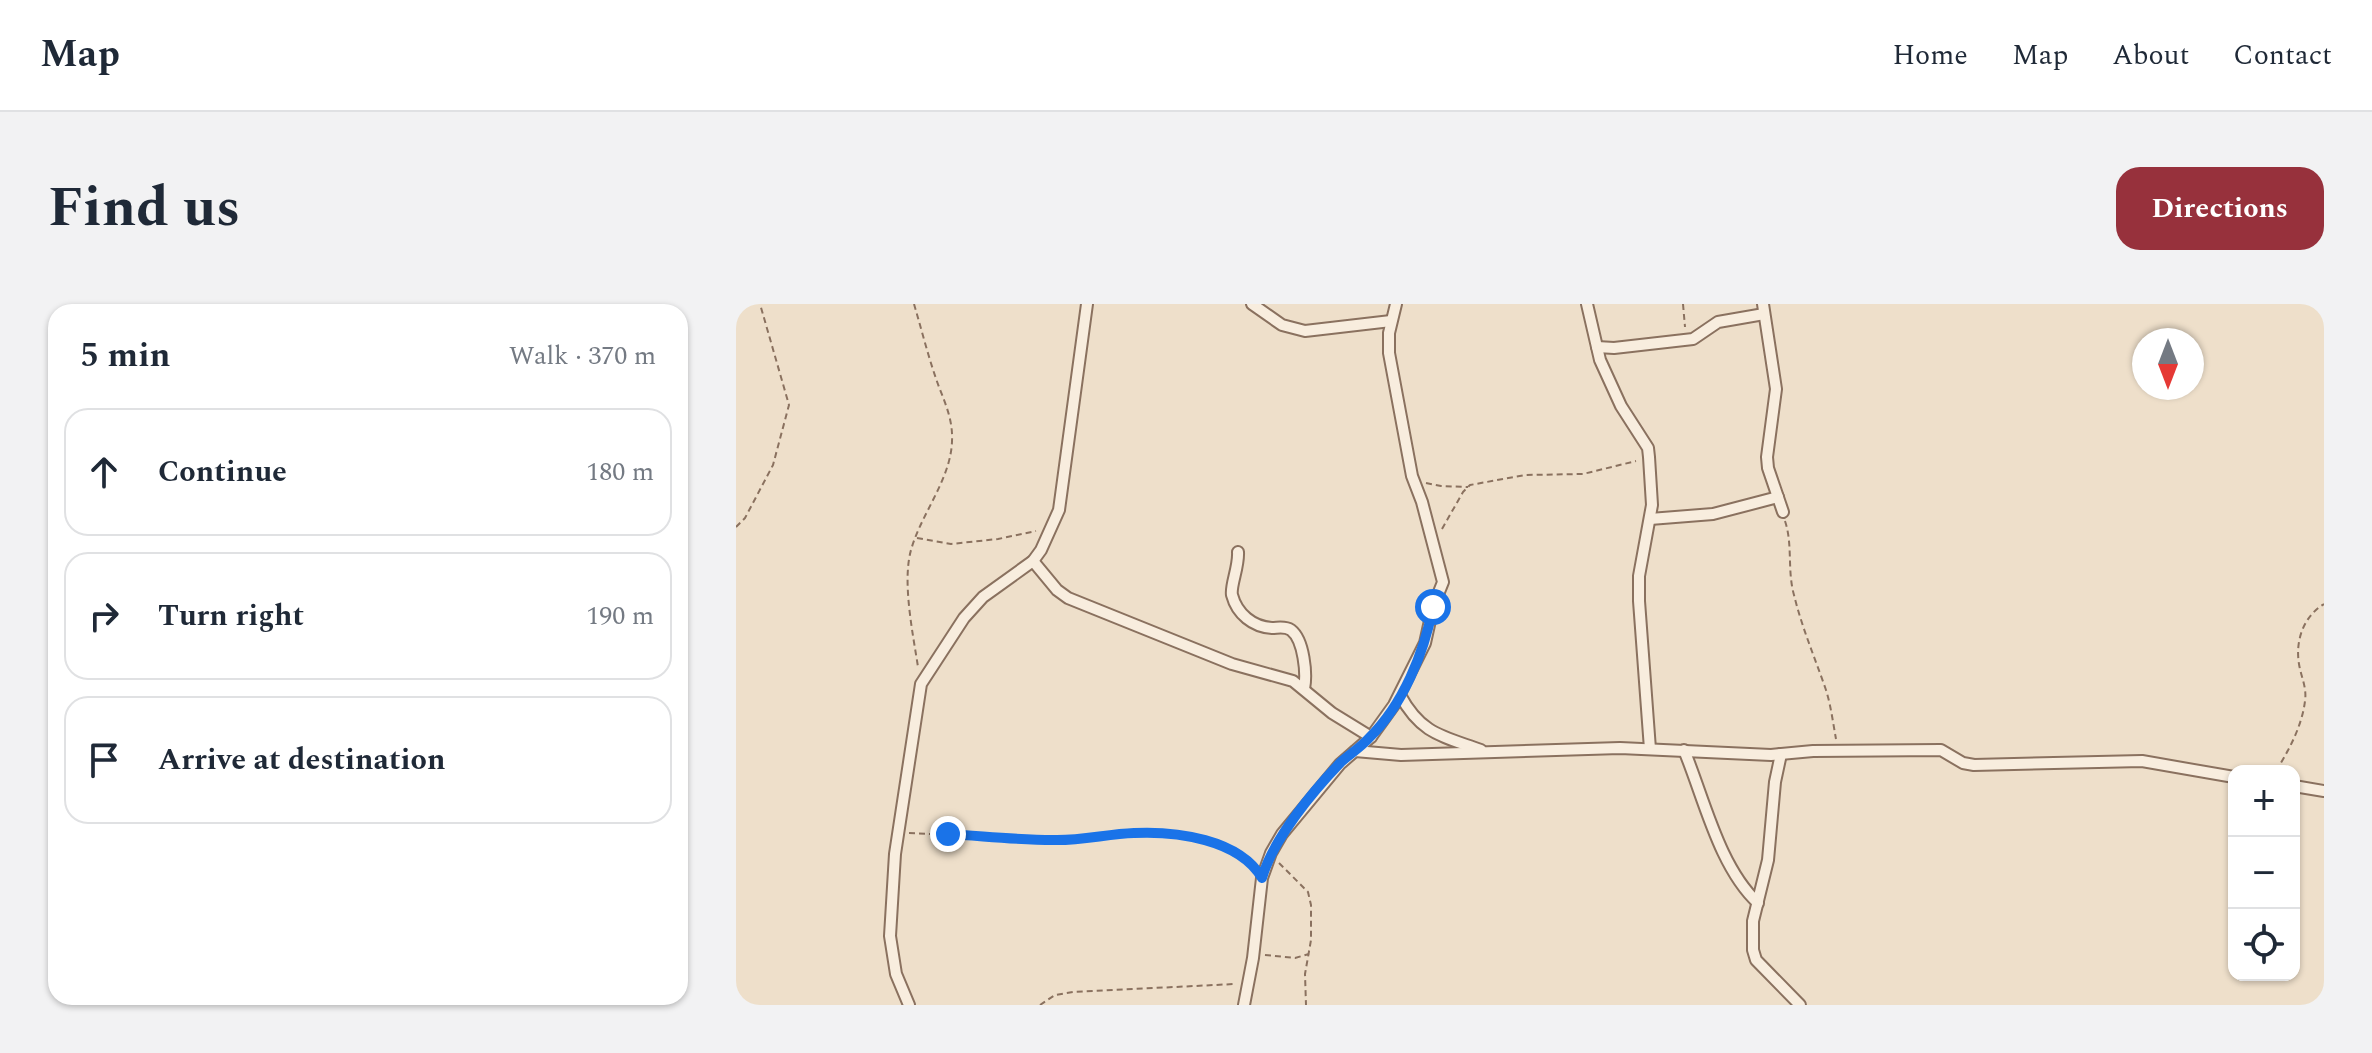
<!DOCTYPE html>
<meta charset="utf-8">
<style>
body{margin:0;font-family:Spectral,serif;background:#f2f2f3;color:#1f2937}
.controls{position:absolute;right:24px;bottom:24px;display:grid;overflow:hidden;border-radius:16px;box-shadow:0 2px 6px #0004}
.controls button{width:72px;height:72px;display:grid;place-items:center;padding:0;border:0;border-bottom:2px solid #e0e1e3;background:#fff;color:#1f2937;font:40px sans-serif}
.compass{position:absolute;left:1396px;top:24px;width:72px;height:72px;border-radius:50%;background:#fff;box-shadow:0 2px 6px #0004;rotate:180deg}
.stop{position:absolute;width:24px;height:24px;margin:-18px;border:6px solid #1a73e8;border-radius:50%;background:#fff}
.stop.end{background:#1a73e8;border-color:#fff;box-shadow:0 2px 8px #0008}
.list{margin:0;padding:0;list-style:none}
h2{display:flex;justify-content:space-between;align-items:center;height:104px;margin:0;padding:0 32px;font-size:34px}
h2 small{font-size:26px;font-weight:400;color:#747a83}
.list li{display:grid;grid-template-columns:52px 1fr auto;gap:24px;align-items:center;box-sizing:border-box;height:128px;margin:0 16px 16px;padding:0 16px;border:2px solid #e0e1e3;border-radius:24px}
.list b{display:block;font-size:30px;white-space:nowrap}
.list em{font-size:26px;font-style:normal;color:#747a83}
.icon{flex:none;width:44px;height:44px;fill:none;stroke:currentColor;stroke-width:2;stroke-linecap:round;stroke-linejoin:round}
.map{position:relative;flex:none;width:1588px;height:701px;overflow:hidden;border-radius:24px}
header{display:flex;align-items:center;gap:48px;box-sizing:border-box;height:112px;padding:0 40px;background:#fff;border-bottom:2px solid #e0e1e3}
header strong{font-size:38px}
nav{display:flex;gap:44px;margin-inline-start:auto;font-size:28px}
.intro{display:flex;align-items:center;justify-content:space-between;box-sizing:border-box;height:192px;padding:0 48px}
h1{margin:0;font-size:56px}
.button{padding:20px 36px;border-radius:24px;background:#97313c;color:#fff;font-size:28px;font-weight:700}
main{display:flex;gap:48px;padding:0 48px}
aside{flex:1;background:#fff;border-radius:24px;box-shadow:0 2px 6px #0004}
.map>svg:first-child{display:block}
</style>
<header>
<strong>Map</strong>
<nav><a>Home</a><a>Map</a><a>About</a><a>Contact</a></nav>
</header>
<div class="intro"><h1>Find us</h1><a class="button">Directions</a></div>
<main>
<aside>
<h2>5 min<small>Walk · 370 m</small></h2>
<ul class="list">
<li><svg class="icon" aria-label="ahead" viewBox="0 0 24 24"><path d="M12 20V5M6 11l6-6 6 6"/></svg><div><b>Continue</b></div><em>180 m</em></li>
<li><svg class="icon" aria-label="right" viewBox="0 0 24 24"><path d="M7 20v-9h11M14 6l5 5-5 5"/></svg><div><b>Turn right</b></div><em>190 m</em></li>
<li><svg class="icon" aria-label="arrive" viewBox="0 0 24 24"><path d="M6 21V4h12l-3 4 3 4H6"/></svg><div><b>Arrive at destination</b></div></li>
</ul>
</aside>
<div class="map">
<svg width="1588" height="701" viewBox="0 0 1588 701">
<rect width="100%" height="100%" fill="#eedfca"/>
<g fill="none" stroke-linecap="round" stroke-linejoin="round">
<g stroke="#8a715f" stroke-width="14">
<g id="street">
<polyline points="516,0 546,21 569,27 655,17"/>
<polyline points="851,0 864,56 885,102 912,144 913,153 916,201 903,272 903,297 914,445"/>
<polyline points="1027,0 1040,85 1031,153 1032,164 1047,208"/>
<polyline points="861,43 878,44 957,35 982,18 1028,10"/>
<polyline points="914,215 977,210 1042,193"/>
<path d="M502,248C503,263 494,282 496,291C501,310 517,323 536,324C542,324 549,322 555,326C568,336 571,370 568,385"/>
<polyline points="297,257 321,286 332,294 496,360 557,377 596,409 635,433"/>
<path d="M664,391C685,430 706,432 745,446"/>
<path d="M948,446C968,494 983,563 1022,599"/>
<polyline points="619,447 665,451 884,444 1035,451 1077,447 1205,446 1227,459 1238,461 1406,457 1498,473"/>
<polyline points="1045,450 1039,478 1032,556 1017,617 1017,646 1020,656 1064,701"/>
<polyline points="1558,482 1588,487"/>
<polyline points="173,701 160,670 154,632 159,550 185,380 228,314 247,293 297,257 305,246 323,206 351,0"/>
<polyline points="508,701 517,654 526,574 535,549 546,530 604,460 635,433 658,401 689,339 697,303 707,278 686,198 676,172 653,49 653,29 660,0"/>
</g>
</g>
<g stroke="#8a715f" stroke-width="2" stroke-dasharray="6 4" stroke-linecap="butt">
<path d="M178,0C186,27 193,56 203,83C210,101 217,117 216,137C215,175 185,210 175,246C166,278 177,330 182,363"/>
<polyline points="947,0 949,23"/>
<polyline points="690,179 705,182 732,183"/>
<path d="M1049,217C1057,241 1051,266 1058,291C1066,324 1079,354 1090,386C1095,402 1097,419 1100,435"/>
<polyline points="0,223 9,214 37,161 53,101 24,0"/>
<polyline points="706,225 727,188 734,181 789,171 847,170 900,157"/>
<polyline points="181,234 215,240 262,235 300,227"/>
<path d="M1540,467C1553,446 1566,422 1569,397C1571,383 1565,373 1563,360C1559,336 1568,312 1588,300"/>
<polyline points="173,529 320,536 399,528 452,533 498,546 518,561"/>
<polyline points="543,559 572,588 575,601 575,636 569,670 570,701"/>
<polyline points="529,651 559,654 573,650"/>
<polyline points="304,701 319,691 337,688 499,680"/>
</g>
<use href="#street" stroke="#f8edde" stroke-width="10"/>
</g>
<g fill="none" stroke-linecap="round" stroke-linejoin="round">
<path stroke="#1a73e8" stroke-width="10" d="M212,530C247,532 282,536 317,536C344,537 371,530 398,529C440,527 503,535 526,574C537,535 577,487 605,458C614,450 625,443 633,434C667,401 688,349 697,303"/>
</g>
</svg>
<div class="controls">
<button>+</button>
<button>−</button>
<button><svg class="icon" aria-label="locate" viewBox="0 0 24 24"><circle cx="12" cy="12" r="6"/><path d="M12 2v4M12 18v4M2 12h4M18 12h4"/></svg></button>
</div>
<svg class="compass" viewBox="-18 -18 36 36"><path d="M0-13l5 13h-10z" fill="#e53935"/><path d="M0 13l5-13h-10z" fill="#747a83"/></svg>
<div class="stop" style="left:697px;top:303px"></div>
<div class="stop end" style="left:212px;top:530px"></div>
</div>
</main>
